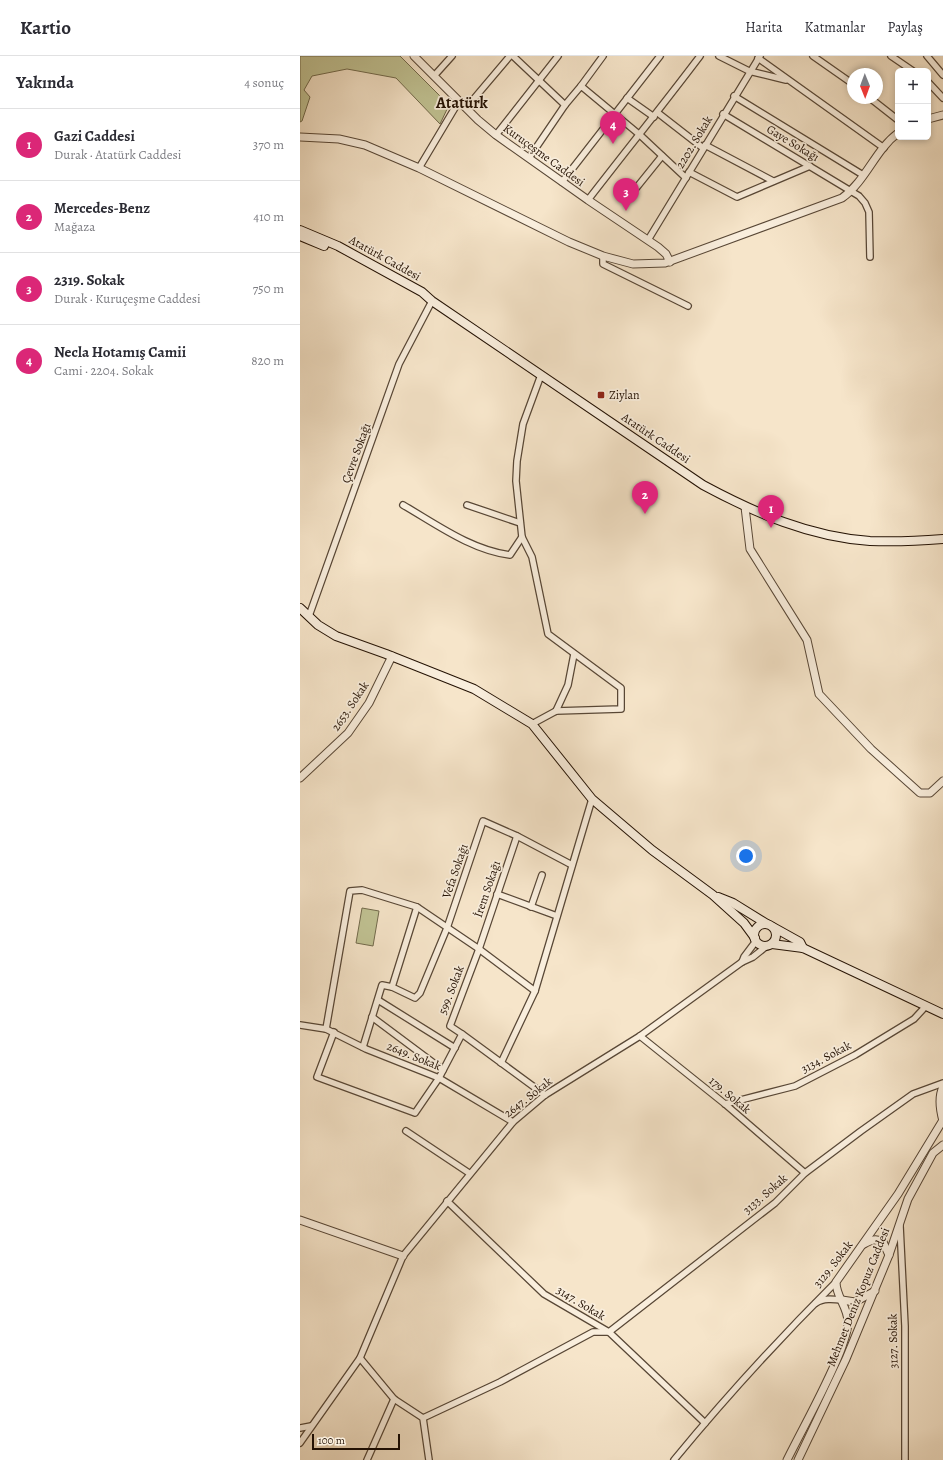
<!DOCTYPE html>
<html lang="tr">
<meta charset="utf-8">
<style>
body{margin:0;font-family:Alegreya,serif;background:#f2f2f3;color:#2b2b33}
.controls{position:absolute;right:12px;top:12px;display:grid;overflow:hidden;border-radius:6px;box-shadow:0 2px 6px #0003}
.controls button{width:36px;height:36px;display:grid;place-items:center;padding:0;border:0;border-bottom:1px solid #e1e1e2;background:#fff;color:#2b2b33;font:20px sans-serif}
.compass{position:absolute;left:547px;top:12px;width:36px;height:36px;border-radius:50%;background:#fff;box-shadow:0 2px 6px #0003;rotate:179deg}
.scale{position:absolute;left:12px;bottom:10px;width:88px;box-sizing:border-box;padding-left:4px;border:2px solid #241204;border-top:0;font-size:11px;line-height:14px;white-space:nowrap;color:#241204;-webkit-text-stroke:3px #f9eedd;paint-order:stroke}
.you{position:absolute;left:446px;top:800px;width:14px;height:14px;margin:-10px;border:3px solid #fff;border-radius:50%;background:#1a73e8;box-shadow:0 0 0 6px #1a73e833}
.badge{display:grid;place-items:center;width:26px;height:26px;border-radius:50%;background:#db2777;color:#fff;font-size:13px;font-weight:700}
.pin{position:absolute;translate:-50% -33px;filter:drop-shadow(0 1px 2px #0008)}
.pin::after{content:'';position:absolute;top:21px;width:14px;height:12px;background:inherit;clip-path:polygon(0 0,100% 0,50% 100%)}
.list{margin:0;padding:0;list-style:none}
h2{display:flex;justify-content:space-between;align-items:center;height:52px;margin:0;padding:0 16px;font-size:17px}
h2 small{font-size:13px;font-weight:400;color:#7c7c81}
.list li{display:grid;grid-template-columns:26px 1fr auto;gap:12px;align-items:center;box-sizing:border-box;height:72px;padding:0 16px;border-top:1px solid #e1e1e2}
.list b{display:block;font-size:15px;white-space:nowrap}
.list p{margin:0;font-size:13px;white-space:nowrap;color:#7c7c81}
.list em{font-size:13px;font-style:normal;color:#7c7c81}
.map{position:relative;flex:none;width:643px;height:1404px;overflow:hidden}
header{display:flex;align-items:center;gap:24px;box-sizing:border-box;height:56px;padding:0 20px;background:#fff;border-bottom:1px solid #e1e1e2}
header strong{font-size:19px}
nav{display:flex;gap:22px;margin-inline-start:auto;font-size:14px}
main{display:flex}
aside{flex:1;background:#fff}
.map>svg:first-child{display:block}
</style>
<header>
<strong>Kartio</strong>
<nav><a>Harita</a><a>Katmanlar</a><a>Paylaş</a></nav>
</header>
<main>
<aside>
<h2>Yakında<small>4 sonuç</small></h2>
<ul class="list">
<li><span class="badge">1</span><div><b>Gazi Caddesi</b><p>Durak · Atatürk Caddesi</p></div><em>370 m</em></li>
<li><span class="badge">2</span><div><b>Mercedes-Benz</b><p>Mağaza</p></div><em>410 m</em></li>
<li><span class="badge">3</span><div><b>2319. Sokak</b><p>Durak · Kuruçeşme Caddesi</p></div><em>750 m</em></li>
<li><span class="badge">4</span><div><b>Necla Hotamış Camii</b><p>Cami · 2204. Sokak</p></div><em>820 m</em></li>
</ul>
</aside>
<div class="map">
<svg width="643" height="1404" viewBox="0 0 643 1404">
<rect width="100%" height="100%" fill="#f6e5ca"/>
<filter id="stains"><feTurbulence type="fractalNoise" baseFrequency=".005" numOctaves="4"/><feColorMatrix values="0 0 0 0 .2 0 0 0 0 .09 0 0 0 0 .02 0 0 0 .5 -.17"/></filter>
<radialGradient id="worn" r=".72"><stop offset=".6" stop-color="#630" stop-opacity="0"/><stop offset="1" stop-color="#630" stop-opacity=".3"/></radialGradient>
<g fill="#c1c394" stroke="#726a4c">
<polygon points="0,0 100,0 149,49 140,68 96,22 47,13 12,20 4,34 10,41 2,65 0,66"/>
<polygon points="62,852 79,855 73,890 56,887"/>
</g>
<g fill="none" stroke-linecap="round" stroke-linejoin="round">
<g stroke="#584736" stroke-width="8">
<g id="minor">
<polyline points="213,0 265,49"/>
<polyline points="419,0 449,15 486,24"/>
<polyline points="513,0 553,28"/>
<polyline points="591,0 613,15"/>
<polyline points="627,0 643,19"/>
<polyline points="458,2 584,92"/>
<polyline points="134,20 152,0"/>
<polyline points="628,26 643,42"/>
<polyline points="281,30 303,0"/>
<polyline points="434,40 563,119"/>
<polyline points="327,42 354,61"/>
<polyline points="570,42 598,64"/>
<polyline points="166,52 210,0"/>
<polyline points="358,57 403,92"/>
<polyline points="423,58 559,140 565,147 569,156 570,201"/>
<polyline points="196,79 258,0"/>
<polyline points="405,89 473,125"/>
<polyline points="229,102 265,49 281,30 340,79 386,122"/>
<polyline points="119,112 159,45"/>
<polyline points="389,116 437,141 510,110"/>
<polyline points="262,126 360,0"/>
<polyline points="333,136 362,100"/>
<path d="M288,144C325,96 363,49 400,0"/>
<polyline points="348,184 460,0"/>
<polyline points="303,200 303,208 388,250"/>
<path d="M103,449C136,468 171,494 210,499L222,481"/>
<polyline points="167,449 220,467"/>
<polyline points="9,560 99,308 132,245"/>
<polyline points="256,655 268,629 274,598"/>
<polyline points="232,668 256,655 321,653 321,632 248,578 232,501 222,481 216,425 217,405 223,368 241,319"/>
<polyline points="197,838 257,860"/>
<polyline points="117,851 92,931 115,942 120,937 147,872 183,765 217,780 272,809"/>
<polyline points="231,851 242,819"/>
<polyline points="442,906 444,901 456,885"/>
<polyline points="78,944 155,992"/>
<polyline points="72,961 143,1014"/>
<polyline points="0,969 26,973 66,993 139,1022 213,1066"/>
<polyline points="26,973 50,835 62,834 117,851 179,893 235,935"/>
<polyline points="34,976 17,1021 115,1057 139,1022 162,978 245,1039"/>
<polyline points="162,978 150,970 179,893 217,780"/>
<polyline points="340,980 425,1048 505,1117"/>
<polyline points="63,991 82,929 92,931"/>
<polyline points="201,1007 235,935 292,743"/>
<polyline points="425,1048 495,1030 555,999 614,963 626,950"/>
<polyline points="106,1075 169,1117"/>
<polyline points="147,1145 244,1238 309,1276 405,1367"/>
<polyline points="600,1170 605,1270 605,1404"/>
<path d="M516,1247C523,1242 533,1243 542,1244"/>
<polyline points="60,1302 94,1343 123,1362 129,1404"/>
<polyline points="123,1362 200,1326 293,1276 309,1276 475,1147 505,1117 561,1075 613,1038 643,1027"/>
<polyline points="0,1372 11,1370"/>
<polyline points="0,1387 60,1302 103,1200 213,1066 245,1039 340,980 442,906 453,901 468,889"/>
<polyline points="67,1404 94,1343"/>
<path d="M374,1404C425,1342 479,1283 536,1226"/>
</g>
</g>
<g stroke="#584736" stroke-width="9">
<g id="tertiary">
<polyline points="114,0 178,64 196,79 288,144 358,191 366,198 370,206"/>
<polyline points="628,63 643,59"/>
<path d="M0,81L39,83L65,89L119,112L269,186L303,200L333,208L365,207L542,142C566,125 575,94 598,77"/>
<polyline points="445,451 450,493 507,584 519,638 571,693 620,737 630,737 643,725"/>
<polyline points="0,722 48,677 69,647 92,600"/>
<path d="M643,1031C638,1041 640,1054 643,1065"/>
<polyline points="0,1164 103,1200"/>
<path d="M564,1188C571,1184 576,1182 583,1186L589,1199"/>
<polyline points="542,1244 555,1246 575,1235"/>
<path d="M487,1404C505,1368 525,1333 540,1296C543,1287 548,1276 548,1266C548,1251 536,1241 536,1226L598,1138L643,1064"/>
<polyline points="498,1404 546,1303 589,1199 608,1143 633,1097 643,1089"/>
</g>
</g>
<g stroke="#241204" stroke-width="10">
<g id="secondary">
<path d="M0,174L38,190L122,236L132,245L403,429C455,457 510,481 570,485C594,486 618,485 643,483"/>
<polyline points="0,180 24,190"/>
<polyline points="0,552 18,569 36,580 86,598 174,633 232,668 292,743 352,794 413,839 444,867 455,882"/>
<polyline points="418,841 433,847 467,868"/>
<circle cx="465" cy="879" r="11"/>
<polyline points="473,871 500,886 503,892"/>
<polyline points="472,888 503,892 643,958"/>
</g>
</g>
<use href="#minor" stroke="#f9eedd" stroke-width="5.5"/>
<use href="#tertiary" stroke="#f9eedd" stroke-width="7"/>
<use href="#secondary" stroke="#f9eedd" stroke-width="8"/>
</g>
<rect fill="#8f2418" stroke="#f9eedd" stroke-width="1.5" x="297" y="335" width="8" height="8" rx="2"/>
<g text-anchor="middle" stroke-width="3.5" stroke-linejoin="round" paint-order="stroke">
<g font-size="12" fill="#241204" stroke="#f9eedd">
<text transform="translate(394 86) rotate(-59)" y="4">2202. Sokak</text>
<text transform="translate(493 87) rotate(31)" y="4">Gaye Sokağı</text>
<text transform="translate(244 99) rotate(36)" y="4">Kuruçeşme Caddesi</text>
<text transform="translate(85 202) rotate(29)" y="4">Atatürk Caddesi</text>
<text transform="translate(356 382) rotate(34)" y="4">Atatürk Caddesi</text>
<text transform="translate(56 397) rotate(-70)" y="4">Çevre Sokağı</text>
<text transform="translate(50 650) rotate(-56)" y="4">2653. Sokak</text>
<text transform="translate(155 815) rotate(-71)" y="4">Vefa Sokağı</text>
<text transform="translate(187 833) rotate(-71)" y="4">İrem Sokağı</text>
<text transform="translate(151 934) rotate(-69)" y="4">599. Sokak</text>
<text transform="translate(114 1000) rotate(22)" y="4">2649. Sokak</text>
<text transform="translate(526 1001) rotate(-28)" y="4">3134. Sokak</text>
<text transform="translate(430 1039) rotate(40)" y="4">179. Sokak</text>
<text transform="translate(228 1041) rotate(-38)" y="4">2647. Sokak</text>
<text transform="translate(465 1138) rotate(-41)" y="4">3133. Sokak</text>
<text transform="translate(533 1208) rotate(-52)" y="4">3129. Sokak</text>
<text transform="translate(558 1241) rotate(-68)" y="4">Mehmet Deniz Kopuz Caddesi</text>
<text transform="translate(281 1247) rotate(31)" y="4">3147. Sokak</text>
<text transform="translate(593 1285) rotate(-91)" y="4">3127. Sokak</text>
</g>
<g font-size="12" fill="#241204" stroke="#f9eedd" text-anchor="start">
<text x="309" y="343">Ziylan</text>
</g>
<g font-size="16" font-weight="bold" fill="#241204" stroke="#f9eedd">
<text x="162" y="52">Atatürk</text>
</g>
</g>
<rect width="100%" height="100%" filter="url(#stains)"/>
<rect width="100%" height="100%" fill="url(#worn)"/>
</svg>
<div class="controls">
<button>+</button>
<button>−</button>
</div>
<svg class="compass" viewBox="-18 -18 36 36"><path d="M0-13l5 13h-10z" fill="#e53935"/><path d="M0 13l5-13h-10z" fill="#7c7c81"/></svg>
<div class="scale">100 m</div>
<div class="you"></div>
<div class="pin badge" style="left:471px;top:472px">1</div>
<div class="pin badge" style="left:345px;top:458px">2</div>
<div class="pin badge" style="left:326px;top:155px">3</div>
<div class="pin badge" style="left:313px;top:88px">4</div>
</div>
</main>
